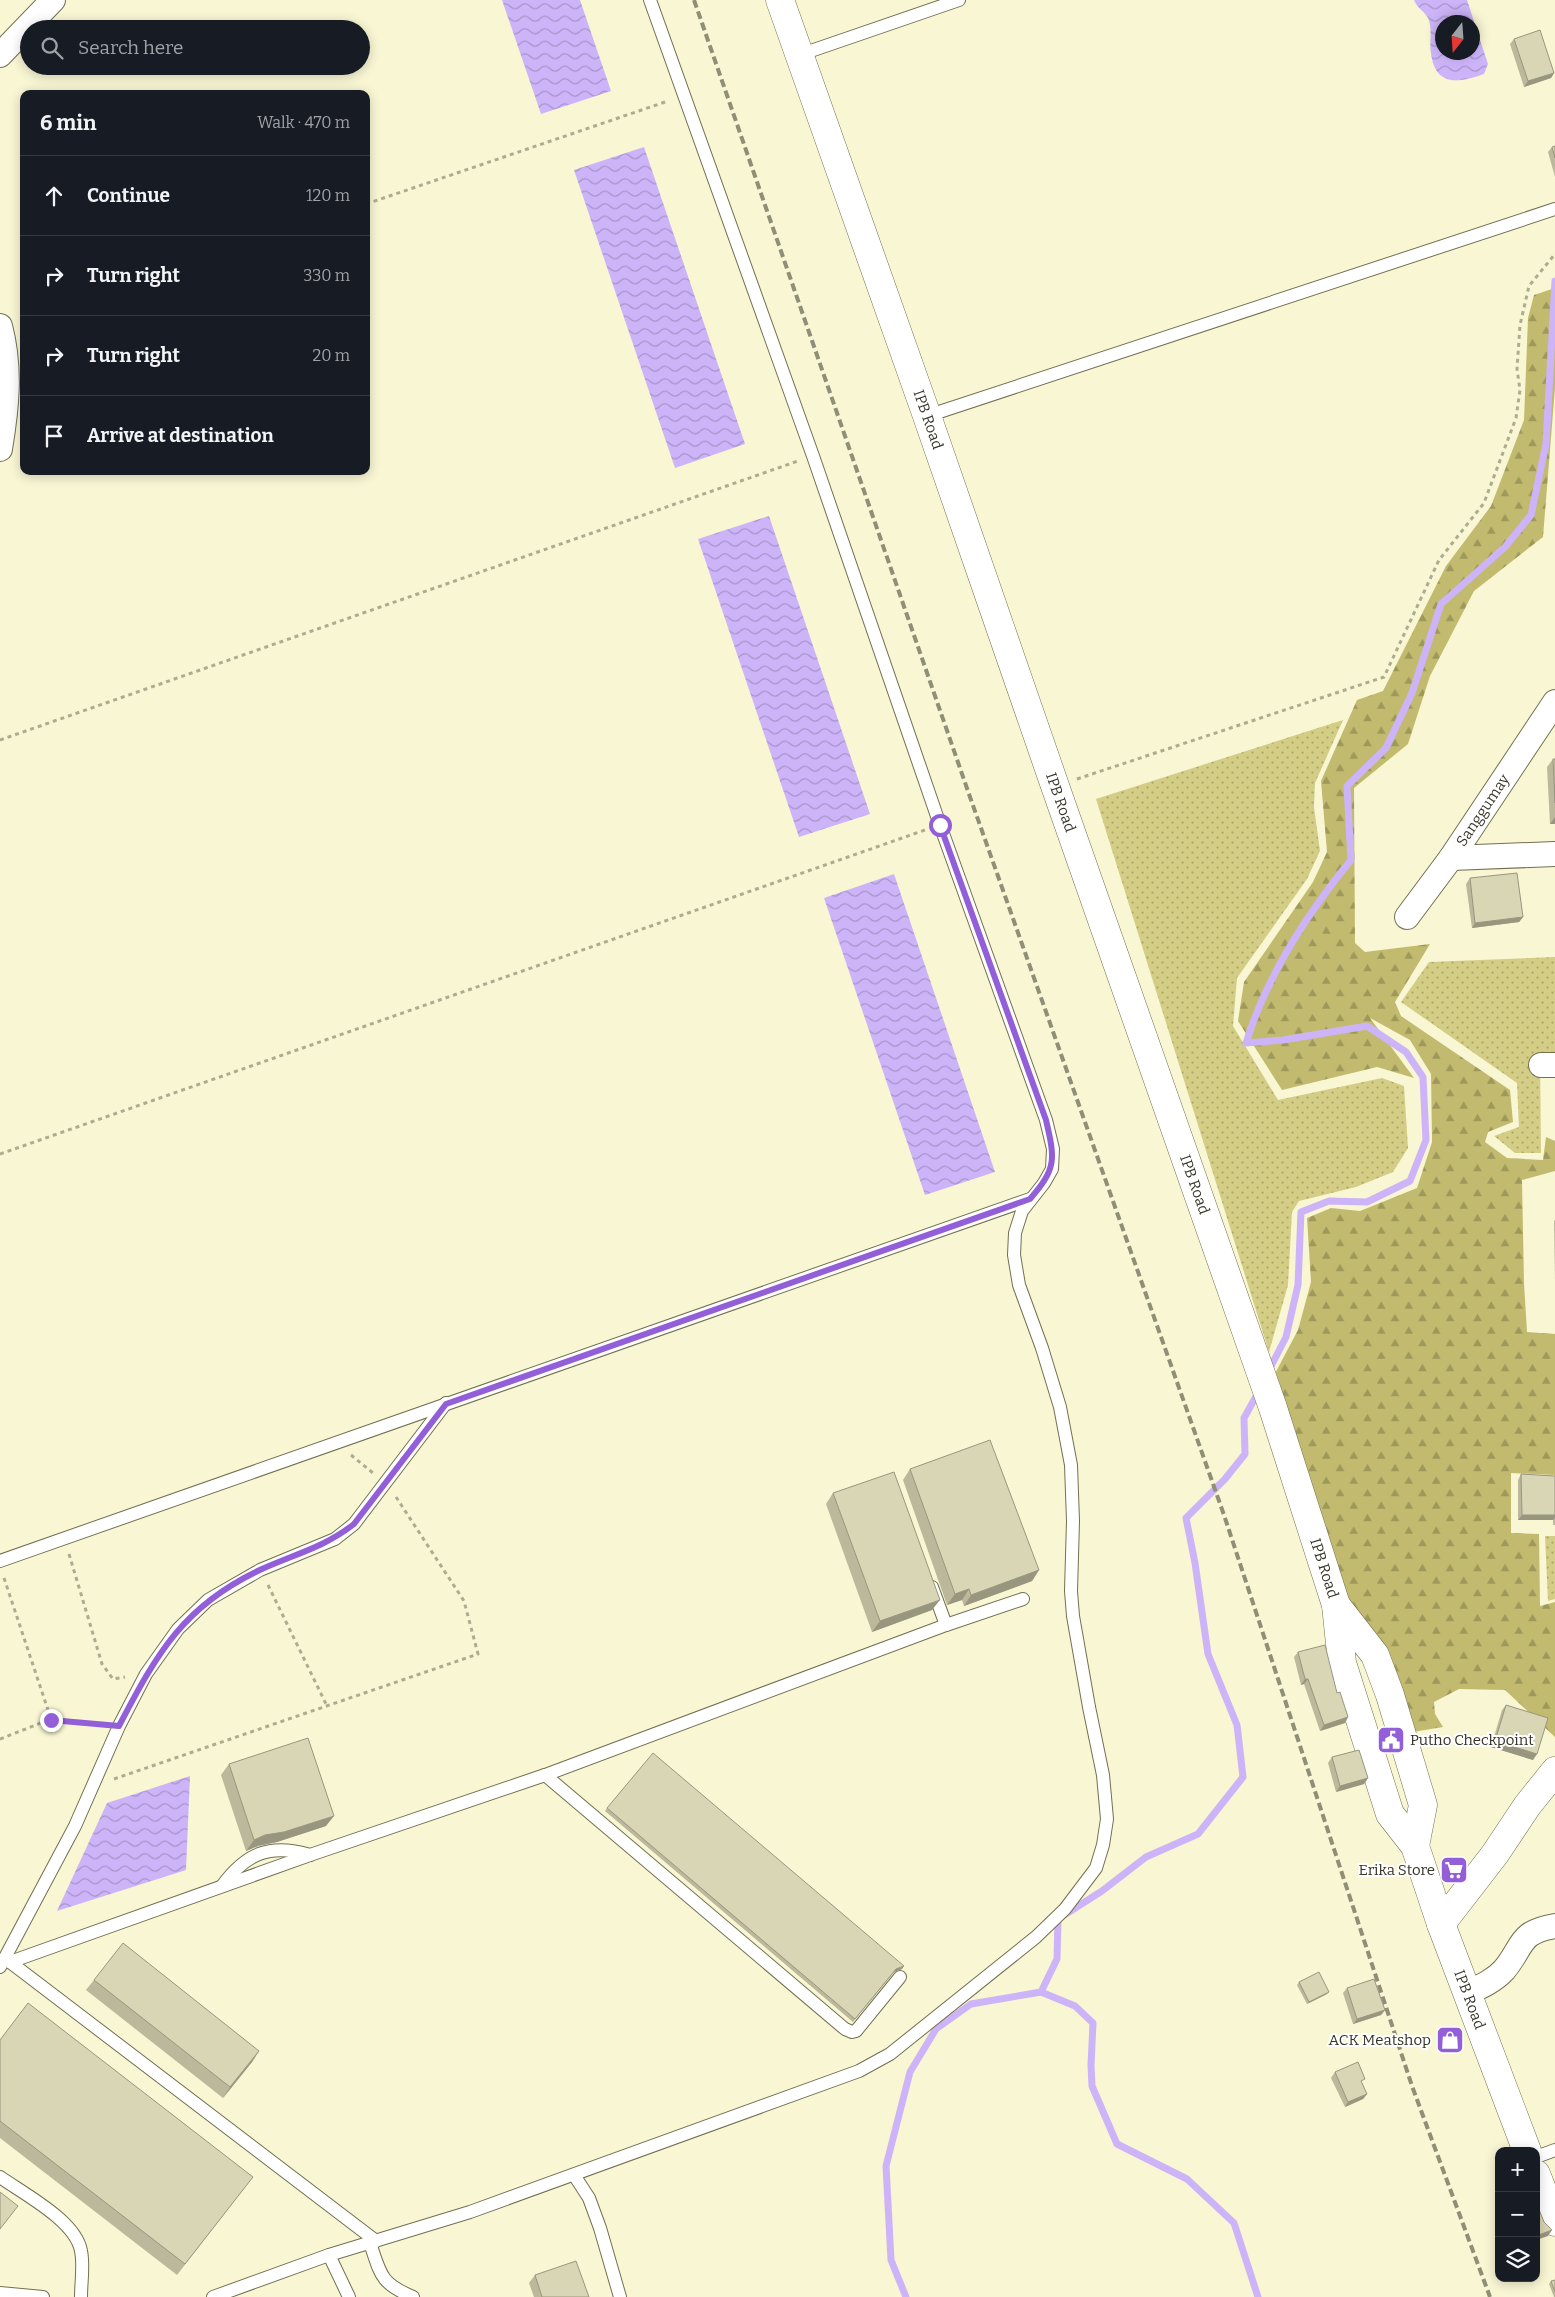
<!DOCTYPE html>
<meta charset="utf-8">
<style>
body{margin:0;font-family:Bitter,serif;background:#242831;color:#f1f3f6}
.controls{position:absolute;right:15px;bottom:15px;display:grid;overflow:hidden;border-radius:10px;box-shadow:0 2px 12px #0003}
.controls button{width:45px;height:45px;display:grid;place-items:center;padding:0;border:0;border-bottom:1px solid #363941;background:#171b24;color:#f1f3f6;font:25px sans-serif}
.compass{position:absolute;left:1435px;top:15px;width:45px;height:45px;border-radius:50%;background:#171b24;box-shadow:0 2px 12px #0003;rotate:197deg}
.stop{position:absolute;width:15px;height:15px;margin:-11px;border:4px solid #935fd8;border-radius:50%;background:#fff}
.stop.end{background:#935fd8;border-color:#fff;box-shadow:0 1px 5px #0008}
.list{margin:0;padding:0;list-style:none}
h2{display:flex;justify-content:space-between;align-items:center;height:65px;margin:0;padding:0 20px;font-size:21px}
h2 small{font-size:16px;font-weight:400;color:#9ea1a6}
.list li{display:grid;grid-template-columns:32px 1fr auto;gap:15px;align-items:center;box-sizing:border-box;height:80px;padding:0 20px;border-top:1px solid #363941}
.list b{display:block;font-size:19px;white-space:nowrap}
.list em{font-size:16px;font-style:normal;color:#9ea1a6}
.icon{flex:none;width:28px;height:28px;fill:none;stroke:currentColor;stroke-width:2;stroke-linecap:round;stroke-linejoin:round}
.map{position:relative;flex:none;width:1555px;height:2297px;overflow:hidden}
.search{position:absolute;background:#171b24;box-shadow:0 2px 12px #0003;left:20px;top:20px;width:350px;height:55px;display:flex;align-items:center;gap:12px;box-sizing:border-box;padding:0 18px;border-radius:28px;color:#9ea1a6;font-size:19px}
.panel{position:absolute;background:#171b24;box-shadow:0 2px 12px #0003;left:20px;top:90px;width:350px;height:385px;border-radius:10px}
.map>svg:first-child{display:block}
</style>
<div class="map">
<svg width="1555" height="2297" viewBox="0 0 1555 2297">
<defs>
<pattern id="grass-dots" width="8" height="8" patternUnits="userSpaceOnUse" patternTransform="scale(1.25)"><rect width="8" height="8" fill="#d4cd86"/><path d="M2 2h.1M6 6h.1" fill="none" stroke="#ada76e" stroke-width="1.8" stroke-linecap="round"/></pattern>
<pattern id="forest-firs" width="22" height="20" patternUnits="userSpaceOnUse" patternTransform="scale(1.25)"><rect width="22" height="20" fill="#c2bb6f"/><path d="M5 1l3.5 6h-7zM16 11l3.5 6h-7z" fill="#9e995b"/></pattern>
<pattern id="water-waves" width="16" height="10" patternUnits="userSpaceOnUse" patternTransform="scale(1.25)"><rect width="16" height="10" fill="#cdb4f9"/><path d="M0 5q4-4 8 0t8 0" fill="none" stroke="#a793ca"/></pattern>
</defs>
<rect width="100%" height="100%" fill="#f8f6d3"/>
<g fill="url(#grass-dots)">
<polygon points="1343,720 1315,783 1314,807 1320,851 1307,879 1237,978 1233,1026 1278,1100 1382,1078 1404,1086 1408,1148 1393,1172 1356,1187 1299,1201 1292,1212 1288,1285 1269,1352 1096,799"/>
<polygon points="1555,957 1555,1058 1540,1058 1541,1153 1515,1153 1494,1136 1519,1127 1517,1083 1401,1002 1429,962"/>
<polygon points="1545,1536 1555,1536 1555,1599 1548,1601"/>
</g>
<polygon fill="url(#forest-firs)" points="1555,288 1555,388 1543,537 1474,591 1430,676 1408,744 1354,788 1355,943 1365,952 1430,944 1395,1002 1401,1016 1510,1090 1513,1122 1488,1132 1485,1142 1507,1158 1543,1160 1546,1137 1555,1141 1555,1171 1522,1180 1524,1283 1527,1332 1555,1334 1555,1475 1511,1473 1511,1533 1539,1534 1540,1606 1555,1602 1555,1737 1505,1690 1459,1689 1434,1702 1435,1714 1443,1727 1413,1732 1342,1598 1270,1383 1298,1330 1311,1282 1307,1218 1331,1208 1360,1211 1417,1188 1432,1142 1431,1074 1410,1040 1370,1018 1414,1078 1377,1067 1282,1090 1238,1021 1244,982 1313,882 1327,852 1321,781 1357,700 1383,691 1446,566 1491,506 1524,420 1528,318 1534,295"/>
<g fill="url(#water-waves)" fill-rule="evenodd">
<polygon points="502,0 580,0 611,91 541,114"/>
<path d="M1414,0H1467L1488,64L1484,74C1459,83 1435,87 1431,53C1429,41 1433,29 1428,18C1424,11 1417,8 1414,0ZM1472,22V52H1442V22Z"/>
<polygon points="644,147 745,444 675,468 574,170"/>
<polygon points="769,516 870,814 799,837 698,539"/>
<polygon points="894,874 995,1172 925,1195 824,898"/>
<polygon points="190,1776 186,1870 57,1911 107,1803"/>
</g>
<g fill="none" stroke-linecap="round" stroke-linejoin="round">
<g stroke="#cdb4f9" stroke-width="7">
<path d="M1268,1372L1286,1337L1298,1285L1301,1212L1329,1201L1367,1202L1410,1181L1426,1140L1423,1077L1406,1052L1367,1026L1283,1040L1246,1043C1267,975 1306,915 1351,860L1347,786L1386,748L1412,693L1441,604L1505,547L1531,515L1546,444L1555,281"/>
<polyline points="1041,1992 1057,1959 1058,1919 1102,1891 1146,1857 1198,1834 1243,1777 1237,1725 1208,1654 1195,1563 1186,1518 1225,1479 1245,1454 1244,1418 1259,1391"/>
<polyline points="906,2297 891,2260 886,2166 910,2072 936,2029 971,2004 1041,1992 1075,2006 1093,2023 1091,2065 1092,2086 1117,2144 1187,2179 1234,2223 1258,2297"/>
</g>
<g stroke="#737052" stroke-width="14">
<g id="lane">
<polyline points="799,55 959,0"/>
<polyline points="927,416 1555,209"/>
<polyline points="0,1561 1030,1199"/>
<polyline points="932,1587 946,1625"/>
<polyline points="545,1775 845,2029 852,2032 856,2031 900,1977"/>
<path d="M222,1886C246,1853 270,1843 310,1855"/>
<polyline points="6,1959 376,2241"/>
<polyline points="10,1962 310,1855 545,1775 946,1625 1023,1599"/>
<polyline points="0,1967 75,1826 119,1726 146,1674 178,1629 208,1600 260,1570 335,1539 354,1524 446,1403"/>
<polyline points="1536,2157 1555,2150"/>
<polyline points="574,2175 589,2198 600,2228 620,2297"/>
<path d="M0,2177C24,2194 76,2221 81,2251C84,2265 81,2282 81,2297"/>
<path d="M370,2243C381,2275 380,2283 413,2297"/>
<polyline points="329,2255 349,2297"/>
<polyline points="0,2293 43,2297"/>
<polyline points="213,2297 329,2255 470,2212 859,2071 890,2054 1036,1937 1065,1909 1096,1868 1103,1845 1107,1819 1103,1775 1089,1707 1073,1616 1071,1591 1073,1521 1071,1465 1060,1407 1042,1348 1019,1285 1014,1255 1015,1233 1022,1211 1044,1183 1052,1169 1053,1149 1046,1120 940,825 813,456 650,0"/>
</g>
</g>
<g stroke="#737052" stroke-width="26">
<g id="street">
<polyline points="0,55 53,0"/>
<path d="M0,326C11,368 7,407 0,449"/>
<polyline points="1451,858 1555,854"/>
<path id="s1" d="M1407,917L1451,858L1555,702"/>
<polyline points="1541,1065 1555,1065"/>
<path d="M1467,1993C1480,1987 1494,1981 1504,1970C1524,1946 1518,1932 1555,1926"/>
</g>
</g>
<g stroke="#737052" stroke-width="29">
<g id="secondary">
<path id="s2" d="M780,0L927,416L1055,786L1273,1408L1336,1605L1342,1663L1390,1814L1415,1846L1441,1924L1527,2151"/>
<polyline points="1336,1605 1375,1655 1390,1695 1423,1805 1415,1846"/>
<polyline points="1441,1924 1495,1854 1527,1806 1555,1771"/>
<polyline points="1536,2174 1555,2222"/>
</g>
</g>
<g stroke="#adac91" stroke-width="3" stroke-dasharray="4 4" stroke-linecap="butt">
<polyline points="366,204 668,101"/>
<polyline points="0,740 798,461"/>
<polyline points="1077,779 1384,677 1439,560 1484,503 1516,418 1520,390 1517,369 1520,325 1529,286 1555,254"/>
<polyline points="0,1154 925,830"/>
<polyline points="351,1455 373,1473"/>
<polyline points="69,1554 102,1664 113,1679 125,1677"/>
<polyline points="4,1578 51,1719"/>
<polyline points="268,1585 327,1706"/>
<polyline points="0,1739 51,1719 100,1724"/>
<polyline points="114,1779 478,1654 464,1601 396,1497"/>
</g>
<use href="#lane" stroke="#fff" stroke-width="12"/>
<use href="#street" stroke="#fff" stroke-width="24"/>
<use href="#secondary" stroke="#fff" stroke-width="28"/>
<polyline stroke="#8f8e77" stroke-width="4" stroke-dasharray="8 4" stroke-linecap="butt" points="694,0 970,797 1224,1515 1412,2086 1490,2297"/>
</g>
<g fill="#bbb89c">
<polygon points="1514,39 1554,73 1551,78 1524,87 1510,44"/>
<polygon points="1555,146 1555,177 1548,152 1552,147"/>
<polygon points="1553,759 1555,759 1555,824 1550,824 1547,767"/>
<polygon points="1470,878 1523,917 1519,922 1472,928 1466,884"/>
<polygon points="1555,1220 1555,1280 1554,1221"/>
<polygon points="910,1469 1039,1570 1032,1581 964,1606 962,1600 947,1605 903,1480"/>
<polygon points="1521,1474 1555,1476 1555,1525 1553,1525 1553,1520 1518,1520 1518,1480"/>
<polygon points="833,1493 932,1610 872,1632 826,1504"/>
<polygon points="1298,1652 1337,1693 1348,1717 1345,1723 1320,1731 1304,1684 1301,1685 1294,1657"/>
<polygon points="1506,1705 1533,1760 1491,1747 1502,1710"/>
<polygon points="1332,1757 1368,1778 1364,1784 1336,1792 1328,1763"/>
<polygon points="229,1764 326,1826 277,1842 258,1846 246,1851 221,1775"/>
<polygon points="607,1808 902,1969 894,1972 853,2022 605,1811"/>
<polygon points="94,1980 259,2051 252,2062 223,2098 86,1990"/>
<polygon points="1299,1982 1327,1994 1307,2004 1297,1985"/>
<polygon points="1347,1988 1385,2010 1381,2015 1353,2024 1343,1993"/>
<polygon points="0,2040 245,2187 177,2275 0,2138"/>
<polygon points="1335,2072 1362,2083 1367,2094 1363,2099 1345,2107 1331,2078"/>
<polygon points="535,2275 589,2297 534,2297 529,2283"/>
<polygon points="1555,2280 1555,2297 1554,2297 1549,2284 1551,2281"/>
</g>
<g fill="#98967f">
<polygon points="1554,73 1551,78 1524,87 1528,81"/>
<polygon points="1555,817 1555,824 1550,824"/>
<polygon points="1523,917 1519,922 1472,928 1475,923"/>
<polygon points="1522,1515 1555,1515 1555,1518 1553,1520 1518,1520"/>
<polygon points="1039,1570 1032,1581 964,1606 971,1595"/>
<polygon points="969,1589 962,1600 947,1605 955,1594"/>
<polygon points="940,1600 932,1610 872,1632 880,1621"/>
<polygon points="1305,1679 1308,1679 1304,1684 1301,1685"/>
<polygon points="1348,1717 1345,1723 1320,1731 1324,1725"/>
<polygon points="1495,1741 1537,1754 1533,1760 1491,1747"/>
<polygon points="1368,1778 1364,1784 1336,1792 1340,1786"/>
<polygon points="334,1816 326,1826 277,1842 258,1846 246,1851 254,1840 265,1835"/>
<polygon points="904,1966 902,1969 894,1972 853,2022 896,1969"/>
<polygon points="1329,1992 1327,1994 1307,2004 1309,2002"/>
<polygon points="1385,2010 1381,2015 1353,2024 1357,2019"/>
<polygon points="259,2051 252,2062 223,2098 230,2087"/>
<polygon points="1367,2094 1363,2099 1345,2107 1348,2102"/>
<polygon points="1552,2230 1548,2236 1536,2240 1536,2236"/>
</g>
<g fill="#d9d6b5" stroke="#98967f">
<polygon points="1540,30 1554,73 1528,81 1514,39"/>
<polygon points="1555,146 1555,158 1552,147"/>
<polygon points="1553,759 1555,759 1555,803"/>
<polygon points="1517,873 1523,917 1475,923 1470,878"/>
<polygon points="990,1440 1039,1570 971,1595 969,1589 955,1594 910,1469"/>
<polygon points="894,1472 940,1600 880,1621 833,1493"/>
<polygon points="1521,1474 1555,1476 1555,1515 1522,1515"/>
<polygon points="1325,1645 1337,1693 1340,1692 1348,1717 1324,1725 1308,1679 1305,1679 1298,1652"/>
<polygon points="1506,1705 1548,1718 1537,1754 1495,1741"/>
<polygon points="308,1738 334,1816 284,1832 265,1835 254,1840 229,1764"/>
<polygon points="1359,1750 1368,1778 1340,1786 1332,1757"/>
<polygon points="653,1753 904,1966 896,1969 855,2019 607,1808"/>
<polygon points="123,1943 259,2051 230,2087 94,1980"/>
<polygon points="1319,1972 1329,1992 1309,2002 1299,1982"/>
<polygon points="1374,1979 1385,2010 1357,2019 1347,1988"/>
<polygon points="28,2003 253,2177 185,2264 0,2121 0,2040"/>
<polygon points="1358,2062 1365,2079 1361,2081 1367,2094 1348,2102 1335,2072"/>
<polygon points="0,2192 18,2206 0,2229"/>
<polygon points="1536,2202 1544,2222 1552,2230 1536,2236"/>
<polygon points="576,2261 589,2297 542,2297 535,2275"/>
<polygon points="1555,2280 1555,2292 1551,2281"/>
</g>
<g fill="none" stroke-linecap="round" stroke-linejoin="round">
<path stroke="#935fd8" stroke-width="6" d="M51,1720L119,1726C157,1653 184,1605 262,1569C295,1554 325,1547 354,1524L446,1404L1030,1199C1057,1168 1055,1159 1046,1120L940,825"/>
</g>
<defs>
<g id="civic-square" transform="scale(1.4375)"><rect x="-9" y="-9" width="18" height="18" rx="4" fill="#935fd8" stroke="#fff"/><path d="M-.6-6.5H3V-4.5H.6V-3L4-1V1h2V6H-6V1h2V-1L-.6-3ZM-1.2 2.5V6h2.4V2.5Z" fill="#fff"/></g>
<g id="supermarket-square" transform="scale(1.4375)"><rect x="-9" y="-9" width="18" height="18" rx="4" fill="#935fd8" stroke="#fff"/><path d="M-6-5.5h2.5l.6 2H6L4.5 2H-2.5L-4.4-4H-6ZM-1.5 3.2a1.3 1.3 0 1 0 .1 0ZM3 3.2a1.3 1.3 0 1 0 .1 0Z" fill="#fff"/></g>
<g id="shop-square" transform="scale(1.4375)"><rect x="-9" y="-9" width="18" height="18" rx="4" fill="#935fd8" stroke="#fff"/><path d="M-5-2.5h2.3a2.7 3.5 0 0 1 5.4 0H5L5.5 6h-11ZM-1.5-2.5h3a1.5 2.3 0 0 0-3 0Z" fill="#fff"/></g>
</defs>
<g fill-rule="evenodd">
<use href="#civic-square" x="1391" y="1740"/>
<use href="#supermarket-square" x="1454" y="1870"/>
<use href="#shop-square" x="1450" y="2040"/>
</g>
<g text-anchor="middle" stroke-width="4" stroke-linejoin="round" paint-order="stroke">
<g font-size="15" fill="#363528" stroke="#fff">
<text dy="5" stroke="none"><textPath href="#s2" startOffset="445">IPB Road</textPath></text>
<text dy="5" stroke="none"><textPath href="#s2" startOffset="850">IPB Road</textPath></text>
<text dy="5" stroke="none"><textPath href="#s1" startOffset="131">Sanggumay</textPath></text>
<text dy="5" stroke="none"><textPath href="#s2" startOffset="1255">IPB Road</textPath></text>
<text dy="5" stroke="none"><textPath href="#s2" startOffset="1660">IPB Road</textPath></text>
<text dy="5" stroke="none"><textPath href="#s2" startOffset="2119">IPB Road</textPath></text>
</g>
<g font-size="15" fill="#363528" stroke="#fff" text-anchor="end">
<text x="1410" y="1745" text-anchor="start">Putho Checkpoint</text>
<text x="1435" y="1875">Erika Store</text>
<text x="1431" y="2045">ACK Meatshop</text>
</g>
</g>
</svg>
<div class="controls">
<button>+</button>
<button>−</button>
<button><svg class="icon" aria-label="layers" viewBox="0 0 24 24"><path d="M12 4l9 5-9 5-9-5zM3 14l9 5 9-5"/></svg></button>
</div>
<svg class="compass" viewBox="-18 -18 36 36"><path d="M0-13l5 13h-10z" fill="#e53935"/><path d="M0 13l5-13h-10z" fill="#9ea1a6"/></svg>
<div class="stop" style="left:940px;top:825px"></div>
<div class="stop end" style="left:51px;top:1720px"></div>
<div class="search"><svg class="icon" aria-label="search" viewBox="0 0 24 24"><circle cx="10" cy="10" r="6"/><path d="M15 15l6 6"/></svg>Search here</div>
<section class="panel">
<h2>6 min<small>Walk · 470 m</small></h2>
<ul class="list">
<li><svg class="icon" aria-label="ahead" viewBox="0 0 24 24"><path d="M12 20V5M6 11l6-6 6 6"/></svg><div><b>Continue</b></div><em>120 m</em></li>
<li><svg class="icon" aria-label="right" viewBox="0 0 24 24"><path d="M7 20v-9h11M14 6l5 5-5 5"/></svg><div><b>Turn right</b></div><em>330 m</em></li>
<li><svg class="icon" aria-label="right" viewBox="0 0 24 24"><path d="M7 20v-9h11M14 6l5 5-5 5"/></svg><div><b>Turn right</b></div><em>20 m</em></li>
<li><svg class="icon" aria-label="arrive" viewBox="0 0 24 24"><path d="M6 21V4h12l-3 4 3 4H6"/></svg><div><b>Arrive at destination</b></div></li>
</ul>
</section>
</div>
